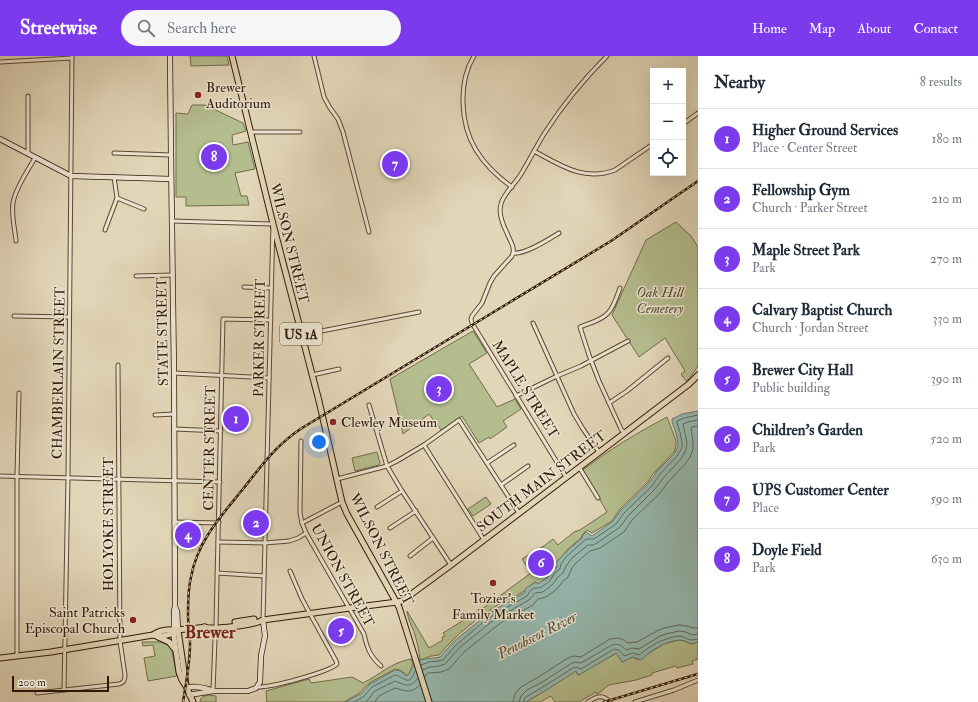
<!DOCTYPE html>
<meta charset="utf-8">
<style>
body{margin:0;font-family:"IM FELL Double Pica",serif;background:#f6f6f7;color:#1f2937}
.controls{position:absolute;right:12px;top:12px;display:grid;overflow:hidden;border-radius:0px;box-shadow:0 4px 16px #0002}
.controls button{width:36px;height:36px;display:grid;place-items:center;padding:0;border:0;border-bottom:1px solid #e0e1e3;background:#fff;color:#1f2937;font:20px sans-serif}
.scale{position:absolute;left:12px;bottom:10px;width:97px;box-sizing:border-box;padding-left:4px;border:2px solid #311906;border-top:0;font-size:11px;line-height:14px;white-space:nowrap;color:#311906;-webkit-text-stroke:3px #ece4d1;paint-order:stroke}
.you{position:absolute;left:319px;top:386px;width:14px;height:14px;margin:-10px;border:3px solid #fff;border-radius:50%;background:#1a73e8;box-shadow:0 0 0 6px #1a73e833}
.badge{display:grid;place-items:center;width:26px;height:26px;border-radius:50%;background:#7c3aed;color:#fff;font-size:13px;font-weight:700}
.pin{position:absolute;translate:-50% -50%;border:2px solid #fff;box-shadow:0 1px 4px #0006}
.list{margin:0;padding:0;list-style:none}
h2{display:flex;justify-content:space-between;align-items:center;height:52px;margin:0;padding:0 16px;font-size:17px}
h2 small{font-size:13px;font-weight:400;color:#747a83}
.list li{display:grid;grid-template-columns:26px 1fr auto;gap:12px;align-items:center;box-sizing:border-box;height:60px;padding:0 16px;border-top:1px solid #e0e1e3}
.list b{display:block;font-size:15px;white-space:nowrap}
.list p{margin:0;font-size:13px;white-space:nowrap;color:#747a83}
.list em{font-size:13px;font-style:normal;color:#747a83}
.icon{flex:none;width:22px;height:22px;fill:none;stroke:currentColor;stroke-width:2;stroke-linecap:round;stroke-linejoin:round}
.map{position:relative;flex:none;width:698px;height:646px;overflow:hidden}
header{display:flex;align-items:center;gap:24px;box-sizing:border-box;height:56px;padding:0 20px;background:#7c3aed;color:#fff}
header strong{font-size:19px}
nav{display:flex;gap:22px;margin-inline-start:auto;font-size:14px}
.search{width:280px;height:36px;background:#f6f6f7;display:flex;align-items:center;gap:10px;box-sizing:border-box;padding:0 14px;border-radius:22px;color:#747a83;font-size:15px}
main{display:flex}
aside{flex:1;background:#fff}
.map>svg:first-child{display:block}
</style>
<header>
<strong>Streetwise</strong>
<div class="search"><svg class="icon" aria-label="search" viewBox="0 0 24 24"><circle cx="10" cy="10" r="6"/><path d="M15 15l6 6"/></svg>Search here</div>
<nav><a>Home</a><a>Map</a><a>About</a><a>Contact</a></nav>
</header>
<main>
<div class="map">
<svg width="698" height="646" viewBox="0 0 698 646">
<rect width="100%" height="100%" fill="#e2d6b8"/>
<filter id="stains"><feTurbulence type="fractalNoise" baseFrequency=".005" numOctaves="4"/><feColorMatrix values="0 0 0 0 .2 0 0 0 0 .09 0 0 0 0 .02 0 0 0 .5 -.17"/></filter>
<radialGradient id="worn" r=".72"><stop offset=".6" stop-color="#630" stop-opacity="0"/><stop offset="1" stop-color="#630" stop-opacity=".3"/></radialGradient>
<g fill="#b4bd8e" stroke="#726b4a">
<polygon points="190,0 227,0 229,9 191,10"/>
<polygon points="192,49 205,49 243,67 246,75 232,79 233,89 248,86 255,113 235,117 241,140 247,140 249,149 186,150 186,141 176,141 176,57 188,58"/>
<polygon points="676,166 691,180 698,191 698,310 689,323 686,325 681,318 685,315 665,282 639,301 612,259 646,184"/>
<polygon points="473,275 487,297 469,308 497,351 515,343 521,353 503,365 507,371 490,383 489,381 479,387 462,360 441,374 429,358 403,378 390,323"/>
<path d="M667,361L676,385V391L674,396L652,419L648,426L620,453L612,465L592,477L587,474L582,479L581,482L569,492L555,508L557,511L551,515L548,521L538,528L535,526C530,529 526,534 521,537C515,541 507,543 501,547C479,561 456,578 439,599L431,600L420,604C419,594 417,585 414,576C411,569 408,563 407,555L429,592L443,584L442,581L445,580L443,577L486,550L531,517L522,503L544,490L553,483L558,489L574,476L580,474L607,456L583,414C610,393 637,377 667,361Z"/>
<polygon points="377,396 380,407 379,409 355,415 352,402"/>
<polygon points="486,441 491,448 473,460 468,453"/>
<path d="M679,584L684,585L692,588L698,586V603L692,605L693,608L677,612L676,610L652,617V619L636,624L609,629C604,632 602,636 597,638L596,636L579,646H555L551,640L540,646H526L548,633L576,615L578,619L617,597L622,606L633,601L638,604L664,588Z"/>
<polygon points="142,586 161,586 168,589 172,595 177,620 148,625 144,602 155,600 153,589 143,590"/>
<path d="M411,603L413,608L409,618L407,619L400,614L395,613L371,626L365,631L360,637L344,646H267L266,635L309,623L311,627L352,621L363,627C381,618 390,607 411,603Z"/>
<path d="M209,639L216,640V646H200C200,641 204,640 209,639Z"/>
</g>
<path fill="#95b9b0" stroke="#6d796c" d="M698,355V586L692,588C688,587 685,584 680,584C665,585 651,594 641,604L633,601L622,606L616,597L579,619L576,615L548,633L526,646H345L361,638L370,628L395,614L400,615L406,620C411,618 410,614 413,610C419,601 431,603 440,601L453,586L485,560L494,554L524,537L526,532L536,526L538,528L548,521L551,515L557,511L555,508L566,496L582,482L584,478L586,476L592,480L613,465L621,454L649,427L657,415L674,398L678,391V387L676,377L672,366V363L682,358Z"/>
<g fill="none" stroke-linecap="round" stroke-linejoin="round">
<g stroke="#63695b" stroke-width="1">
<polyline points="421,609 429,606 438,605 443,604 456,589 487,563 497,557 527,540 530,535 534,532 540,532 550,525 554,518 560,513 561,508 566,501 586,483 594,483 616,468 624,457 652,430 660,418 677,400 682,392 682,387 680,376 677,367 677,365 684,362 698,359"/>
<polyline points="422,614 430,611 439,610 445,608 459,592 490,567 499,561 529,544 535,537 543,536 553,528 558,521 563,517 566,510 572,502 588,489 593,489 597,487 620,471 628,460 655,433 664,421 681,403 686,394 687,387 683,368 688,366 698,364"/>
<polyline points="425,621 426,619 428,617 441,616 449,613 464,596 494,572 502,566 533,549 538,543 546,541 557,533 563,525 568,521 572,512 576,507 590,495 600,492 624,476 632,464 660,437 668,426 686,407 690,401 693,393 693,386 691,372 692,371 698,370"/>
<path d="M354,646L363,641L372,631L395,619C405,621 409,632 415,615"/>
<path d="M366,646L375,635L395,625C405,629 410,633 418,622"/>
<path d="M375,646L379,640L395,632C405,635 411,638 420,629"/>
<polyline points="513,646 515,638 521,631 540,620 568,602 574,600 581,601 610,583 618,582 622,583 628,587 637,586 657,575 664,572 679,569 687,570 693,572 698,572"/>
<path d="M519,646L521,640L527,634L544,625L572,607L575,606L581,607L612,589C619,587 622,590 626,594L632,592L639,593L660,580L666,578L679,575L686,576L692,579L698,578"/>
<path d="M524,646V643L526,641L546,629L573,612L576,611L581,613L614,593L619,594L624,600L633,597L639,599C650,590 665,581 680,580C684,580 687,584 692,584C694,584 696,583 698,583"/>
</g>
<g stroke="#5d4832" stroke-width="5">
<g id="street">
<polyline points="314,0 324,41 330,52 338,63 343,76 369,176"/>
<path d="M474,0C458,26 460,68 476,94C485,109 498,121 512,131"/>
<polyline points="0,6 72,2"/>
<polyline points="683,68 698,57"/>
<polyline points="251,76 300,76"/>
<path d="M534,95C560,109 584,126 615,114L653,88"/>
<polyline points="114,97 171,99"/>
<polyline points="28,98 28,40"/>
<polyline points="117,142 144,153"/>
<polyline points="172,165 273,168 263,564"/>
<polyline points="105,174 117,142 114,121"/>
<path d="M16,185C15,173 11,159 13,147C15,133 28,114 35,102"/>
<path d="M513,197C525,199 549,183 559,177"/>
<polyline points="136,220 173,219"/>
<polyline points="244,231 271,232"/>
<path d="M620,232C617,240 614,251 608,257C601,265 589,267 580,271L589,299L599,325L621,373L624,377"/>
<polyline points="14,260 69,261"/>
<polyline points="533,267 574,358 583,373 599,396"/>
<polyline points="301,279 419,256"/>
<polyline points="174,317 269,322"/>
<polyline points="312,319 339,313"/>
<polyline points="516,340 557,320 581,310 628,285"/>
<polyline points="609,347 627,335 668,302"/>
<polyline points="369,349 387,410 402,435 451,509"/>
<polyline points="155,359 174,358"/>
<polyline points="174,373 221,375"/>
<path d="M301,385L300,457L302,467L306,477L364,578C367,592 370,600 381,610"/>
<polyline points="424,389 484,484"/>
<polyline points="487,407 514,389"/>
<polyline points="579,411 598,442"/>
<polyline points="0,420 220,426"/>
<path d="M566,421L472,267L471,263L472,260L482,247L490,227L494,220L512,200C516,192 510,185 507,177C503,169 498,157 501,148C503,138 516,127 521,118C529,105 536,91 544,78C562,50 583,24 607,0"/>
<polyline points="337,423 387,410 397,405 424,389 459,364 519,457"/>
<polyline points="501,429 528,410"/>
<polyline points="377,451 402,435"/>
<polyline points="174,466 219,467"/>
<polyline points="302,467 342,446"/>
<polyline points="390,472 416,455"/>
<polyline points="218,486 265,487 289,485 298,482 306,477"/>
<polyline points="410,500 433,482"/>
<polyline points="217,517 264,520"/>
<polyline points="216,569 223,263 271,264"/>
<polyline points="17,600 17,420 19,337"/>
<path d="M257,631C270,632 329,616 337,608L336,605L302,543L290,515"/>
<polyline points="64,634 68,421 72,0"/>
<polyline points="213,635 215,583 216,577 219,572"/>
<path d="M37,637L119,628C124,627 125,624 125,619L120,585L118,309"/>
<path d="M588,646C596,641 602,637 610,646"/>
<polyline points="635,646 674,634 698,624"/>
</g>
</g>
<g stroke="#311906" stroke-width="6">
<g id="secondary">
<polyline points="170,0 171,99 174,317 175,551 174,555 174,574"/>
<polyline points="0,83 71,120 171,123"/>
<polyline points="175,551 177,555 178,574"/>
<path d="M187,632C195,629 203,632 212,634"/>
<polyline points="189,639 213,635 248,635 256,632 260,626 261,600 265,580 263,564"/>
</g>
</g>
<g stroke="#311906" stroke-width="7">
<g id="primary">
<polyline points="232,0 273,168 319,345 342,446 347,458 399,551 429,646"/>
<polyline points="235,566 254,563"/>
<path d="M204,571C214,574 254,569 263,564L350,552L397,546L402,545L451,509L689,328L698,319"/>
<polyline points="191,573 205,571"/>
<polyline points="174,574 174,581 179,616 182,624 187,632 193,646"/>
<polyline points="178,574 186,629"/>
<path d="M153,579C160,582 169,579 176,576"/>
<polyline points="158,581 169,586 175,593"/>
<path d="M0,602L51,596L153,579C162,572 177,574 188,573"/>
</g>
</g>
<use href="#street" stroke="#ece4d1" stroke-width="3"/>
<use href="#secondary" stroke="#ece4d1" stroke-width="4.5"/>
<use href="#primary" stroke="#e2d6b8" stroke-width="5"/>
<g stroke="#311906" stroke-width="2.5">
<g id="rail">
<path d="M183,646C186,627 190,608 190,588C190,578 188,568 188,558C188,546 188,533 191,521C197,486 221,460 243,433C261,410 277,388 302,372L611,185L698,125"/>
<polyline points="604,646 698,618"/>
</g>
</g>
<use href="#rail" stroke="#ece4d1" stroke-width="1" stroke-dasharray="3" stroke-linecap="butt"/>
<g stroke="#311906" stroke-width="7" stroke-linecap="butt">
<polyline id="primary-bridge" points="188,573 191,573"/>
</g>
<use href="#primary-bridge" stroke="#e2d6b8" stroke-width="5"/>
</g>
<g fill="#8f2418" stroke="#ece4d1" stroke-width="1.5">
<circle cx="198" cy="39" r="4"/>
<circle cx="333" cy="366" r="4"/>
<circle cx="493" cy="527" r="4"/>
<circle cx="133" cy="564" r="4"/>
</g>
<g text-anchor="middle" stroke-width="3" stroke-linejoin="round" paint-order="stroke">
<rect fill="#ece4d1" stroke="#695643" stroke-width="1" x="280" y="267" width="42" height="22" rx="3"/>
<g font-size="13" font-weight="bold" fill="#311906">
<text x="301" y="283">US 1A</text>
</g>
<g font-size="14" fill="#311906" stroke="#ece4d1" text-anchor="start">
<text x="206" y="36">Brewer<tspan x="206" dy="16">Auditorium</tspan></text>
<text x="341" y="371">Clewley Museum</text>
<text x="493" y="547" text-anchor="middle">Tozier's<tspan x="493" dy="16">Family Market</tspan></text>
<text x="125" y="561" text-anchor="end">Saint Patricks<tspan x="125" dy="16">Episcopal Church</tspan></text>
</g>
<g font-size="14" fill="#311906" stroke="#ece4d1">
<text transform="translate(290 187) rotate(76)" y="5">WILSON STREET</text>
<text transform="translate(162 276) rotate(-91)" y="5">STATE STREET</text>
<text transform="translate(259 282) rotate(-89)" y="5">PARKER STREET</text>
<text transform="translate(58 317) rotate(-89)" y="5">CHAMBERLAIN STREET</text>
<text transform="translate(526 333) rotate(58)" y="5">MAPLE STREET</text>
<text transform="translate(209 392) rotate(-89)" y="5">CENTER STREET</text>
<text transform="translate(541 425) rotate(-37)" y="5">SOUTH MAIN STREET</text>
<text transform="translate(108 468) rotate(-90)" y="5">HOLYOKE STREET</text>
<text transform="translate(382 493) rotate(63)" y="5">WILSON STREET</text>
<text transform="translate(343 519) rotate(61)" y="5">UNION STREET</text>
</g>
<g font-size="14" font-style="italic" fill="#584a2f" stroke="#ece4d1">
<text x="660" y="241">Oak Hill<tspan x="660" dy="16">Cemetery</tspan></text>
</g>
<g font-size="15" font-style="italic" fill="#4f4939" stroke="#ece4d1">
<text transform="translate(537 579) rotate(-27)" y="5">Penobscot River</text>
</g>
<g font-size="18" font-weight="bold" fill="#7a1f14" stroke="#ece4d1">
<text x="210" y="582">Brewer</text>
</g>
</g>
<rect width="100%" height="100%" filter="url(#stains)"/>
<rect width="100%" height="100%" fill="url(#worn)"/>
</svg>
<div class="controls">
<button>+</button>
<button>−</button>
<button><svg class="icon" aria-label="locate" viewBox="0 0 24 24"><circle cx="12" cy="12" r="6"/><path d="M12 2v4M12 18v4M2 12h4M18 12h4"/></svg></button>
</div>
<div class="scale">200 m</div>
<div class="you"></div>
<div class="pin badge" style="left:236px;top:363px">1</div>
<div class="pin badge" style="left:256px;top:467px">2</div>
<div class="pin badge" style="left:439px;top:333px">3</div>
<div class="pin badge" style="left:188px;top:479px">4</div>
<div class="pin badge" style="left:341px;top:575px">5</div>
<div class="pin badge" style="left:541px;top:507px">6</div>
<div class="pin badge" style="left:395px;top:108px">7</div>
<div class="pin badge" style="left:214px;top:101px">8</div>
</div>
<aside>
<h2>Nearby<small>8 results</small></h2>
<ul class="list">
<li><span class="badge">1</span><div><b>Higher Ground Services</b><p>Place · Center Street</p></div><em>180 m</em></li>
<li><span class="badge">2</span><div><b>Fellowship Gym</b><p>Church · Parker Street</p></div><em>210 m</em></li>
<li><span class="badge">3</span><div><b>Maple Street Park</b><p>Park</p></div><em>270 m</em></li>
<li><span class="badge">4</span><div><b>Calvary Baptist Church</b><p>Church · Jordan Street</p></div><em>330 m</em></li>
<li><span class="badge">5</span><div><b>Brewer City Hall</b><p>Public building</p></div><em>390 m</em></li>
<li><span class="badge">6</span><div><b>Children's Garden</b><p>Park</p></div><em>520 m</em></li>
<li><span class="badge">7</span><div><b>UPS Customer Center</b><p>Place</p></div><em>590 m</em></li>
<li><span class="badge">8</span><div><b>Doyle Field</b><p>Park</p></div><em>630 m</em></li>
</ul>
</aside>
</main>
